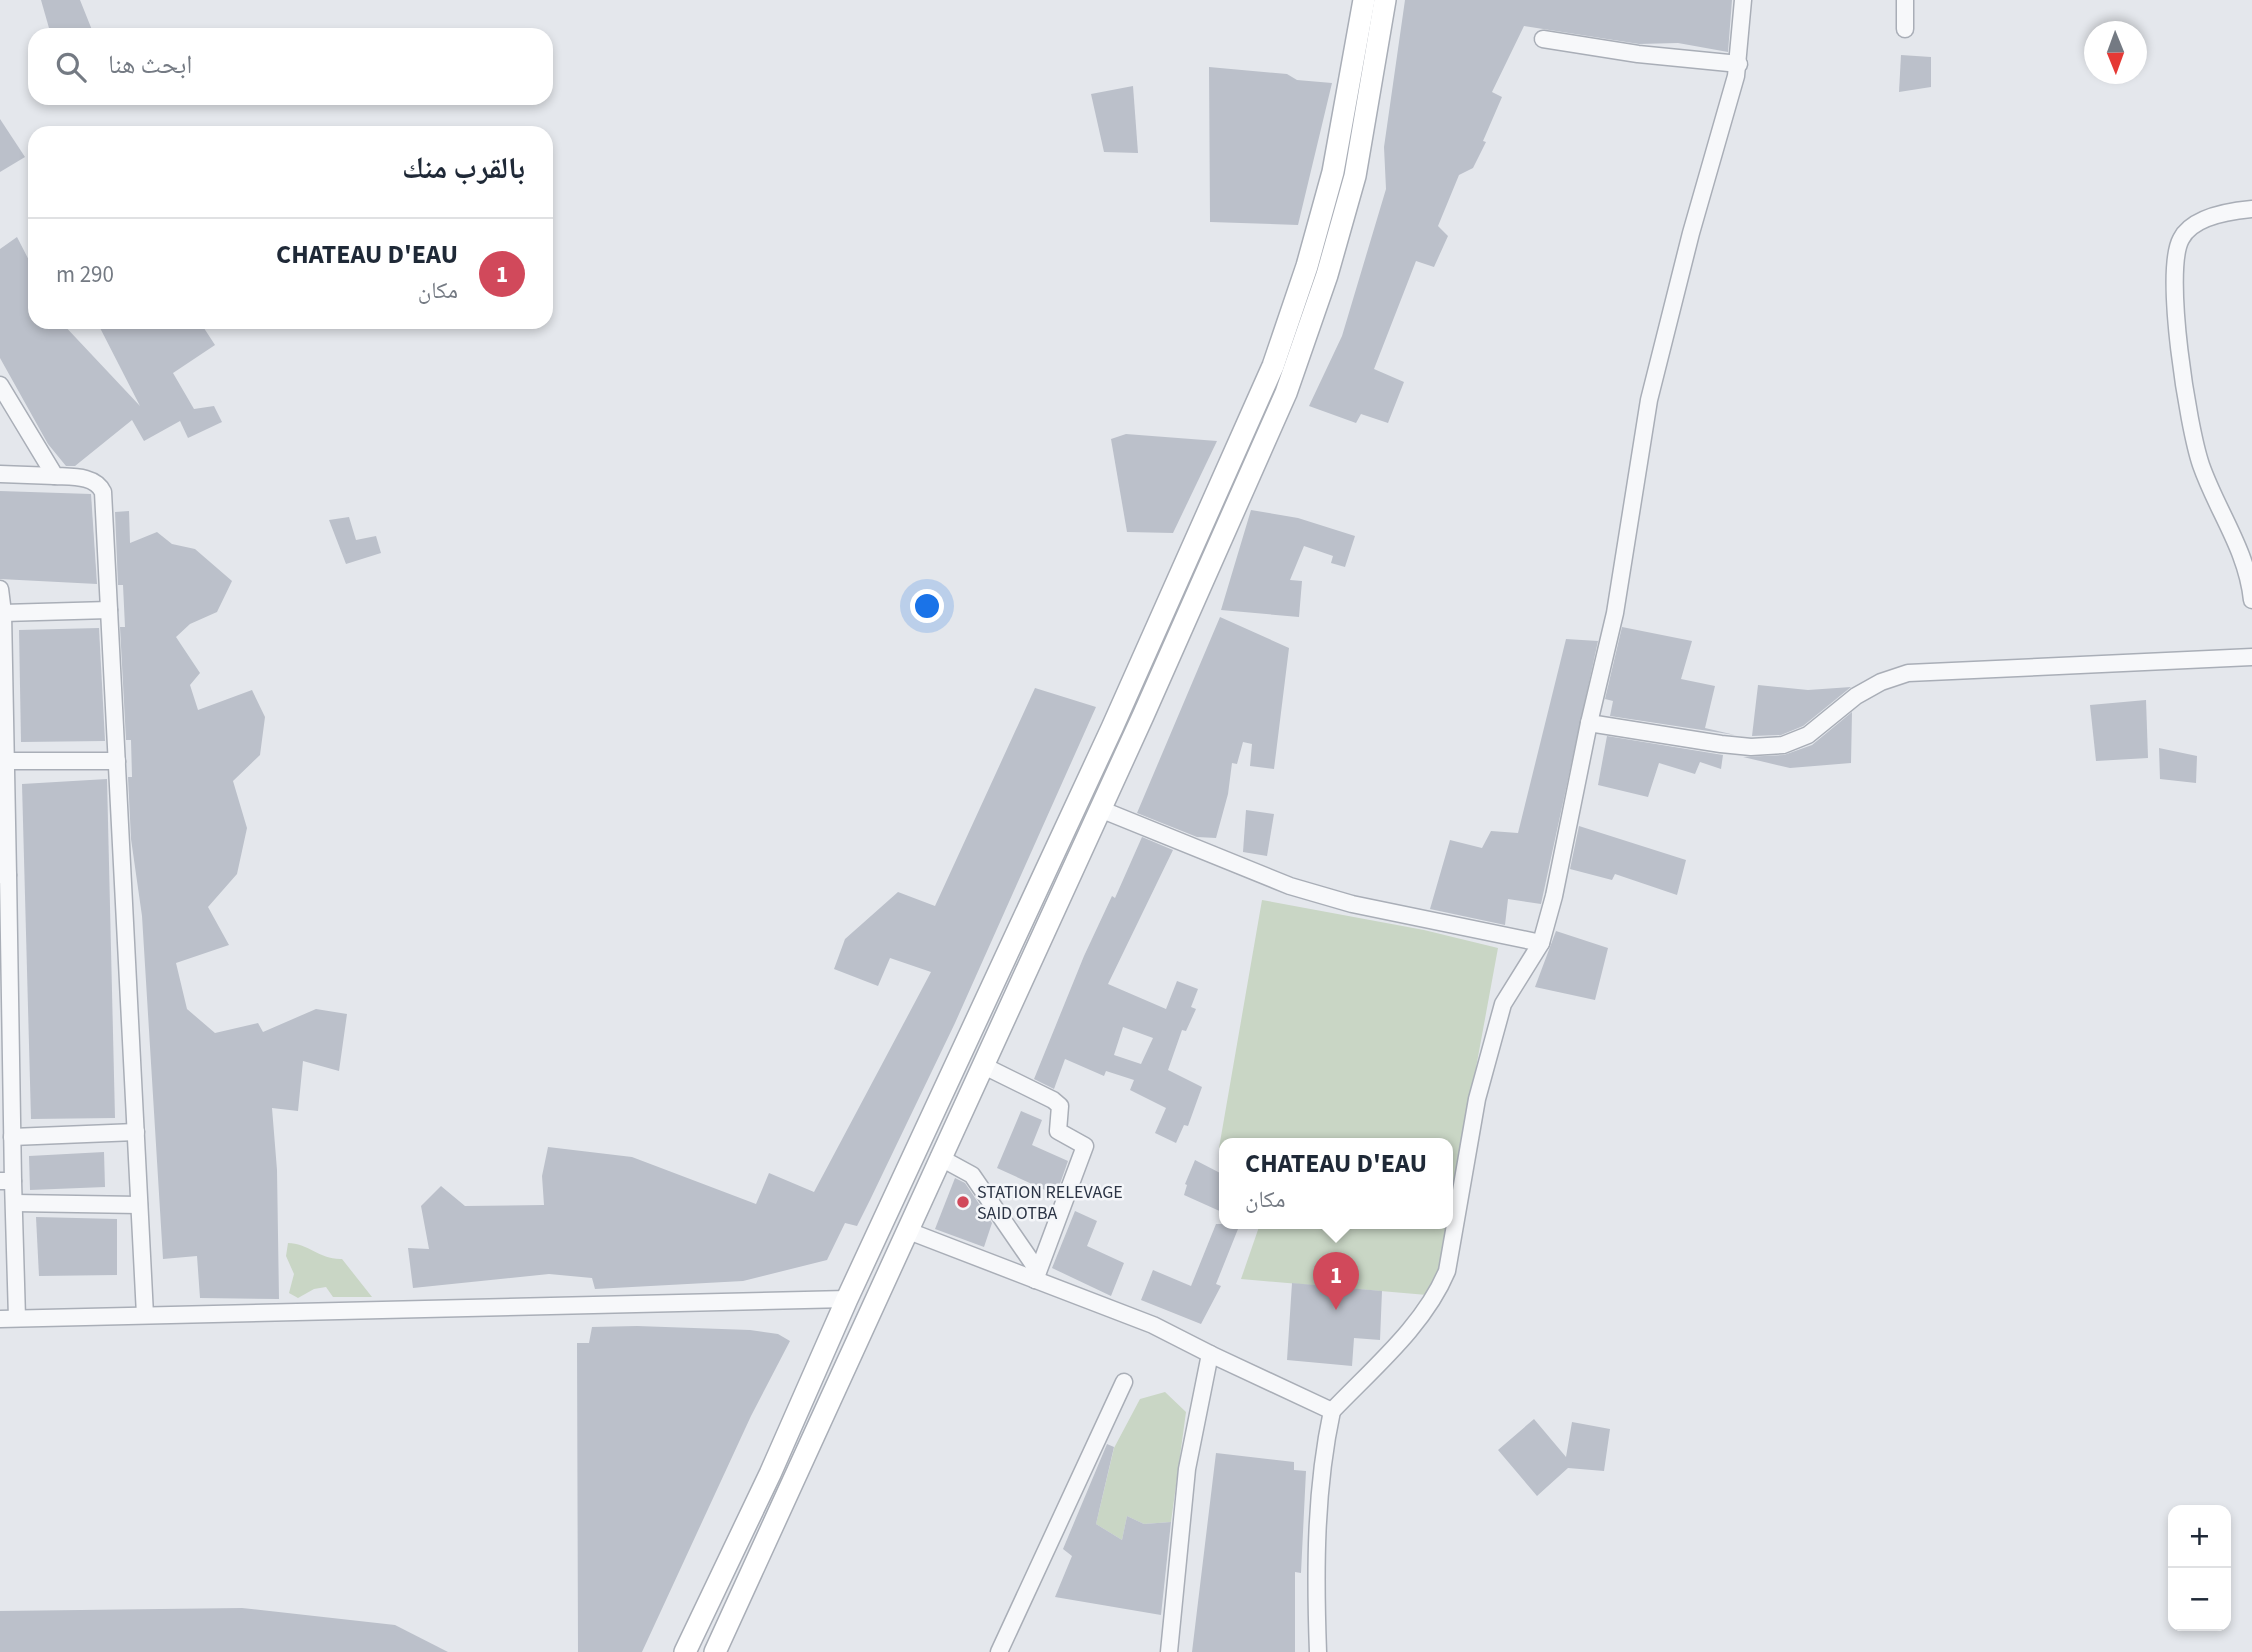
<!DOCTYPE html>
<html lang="ar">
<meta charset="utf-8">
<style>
body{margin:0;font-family:"Source Sans 3","Noto Naskh Arabic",sans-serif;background:#f6f6f7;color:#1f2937;direction:rtl}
.controls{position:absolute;right:21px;bottom:21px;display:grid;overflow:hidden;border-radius:14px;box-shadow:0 4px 10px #0003}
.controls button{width:63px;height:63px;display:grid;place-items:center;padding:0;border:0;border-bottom:2px solid #e0e1e3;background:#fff;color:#1f2937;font:35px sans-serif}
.compass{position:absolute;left:2084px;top:21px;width:63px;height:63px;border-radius:50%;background:#fff;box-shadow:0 4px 10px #0003;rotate:179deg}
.you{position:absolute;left:928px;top:607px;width:24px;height:24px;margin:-18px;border:5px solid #fff;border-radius:50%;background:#1a73e8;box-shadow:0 0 0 10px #1a73e833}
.badge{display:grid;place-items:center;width:46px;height:46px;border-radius:50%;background:#d1495b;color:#fff;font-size:23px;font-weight:700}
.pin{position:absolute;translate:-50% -58px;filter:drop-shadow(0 2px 4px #0008)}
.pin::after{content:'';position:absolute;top:37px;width:24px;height:21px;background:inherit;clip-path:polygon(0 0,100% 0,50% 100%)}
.popup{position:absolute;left:1219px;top:1138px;width:234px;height:91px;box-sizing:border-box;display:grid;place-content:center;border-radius:14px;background:#fff;filter:drop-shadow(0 2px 5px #0005);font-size:23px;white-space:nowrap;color:#747a83}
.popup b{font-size:26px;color:#1f2937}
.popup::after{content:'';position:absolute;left:50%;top:100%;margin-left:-14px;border:14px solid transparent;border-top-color:#fff}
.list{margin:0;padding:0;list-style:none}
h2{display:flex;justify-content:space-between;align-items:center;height:91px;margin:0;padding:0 28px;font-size:30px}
h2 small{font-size:23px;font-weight:400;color:#747a83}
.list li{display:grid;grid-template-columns:46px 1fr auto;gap:21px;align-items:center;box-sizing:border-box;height:112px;padding:0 28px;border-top:2px solid #e0e1e3}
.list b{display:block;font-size:26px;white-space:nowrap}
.list p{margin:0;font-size:23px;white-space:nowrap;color:#747a83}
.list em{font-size:23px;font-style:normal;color:#747a83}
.icon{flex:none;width:38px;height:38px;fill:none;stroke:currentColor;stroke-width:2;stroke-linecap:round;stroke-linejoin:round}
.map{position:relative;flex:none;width:2252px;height:1652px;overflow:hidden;direction:ltr}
.search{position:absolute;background:#fff;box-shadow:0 4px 10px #0003;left:28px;top:28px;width:525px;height:77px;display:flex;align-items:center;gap:18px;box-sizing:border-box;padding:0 24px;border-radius:21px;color:#747a83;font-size:26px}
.panel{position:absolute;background:#fff;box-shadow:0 4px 10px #0003;left:28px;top:126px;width:525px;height:203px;border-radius:21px;direction:rtl}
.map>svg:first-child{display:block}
</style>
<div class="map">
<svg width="2252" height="1652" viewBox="0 0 2252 1652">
<rect width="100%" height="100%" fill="#e4e7ec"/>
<g fill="#c9d6c5">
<polygon points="1262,900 1424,930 1498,948 1448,1220 1448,1144 1224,1144 1224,1151 1219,1148"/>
<polygon points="1260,1224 1447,1224 1435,1288 1427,1295 1241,1279"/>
<path d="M288,1243C308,1243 320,1260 342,1259L372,1297H333L326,1287L314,1289L298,1298L289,1293L294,1274L286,1256Z"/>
<polygon points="1165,1392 1186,1412 1171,1522 1144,1524 1127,1516 1122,1540 1096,1524 1114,1448 1140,1399"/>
</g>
<g fill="#bbc0ca" fill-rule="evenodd">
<polygon points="41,0 80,0 94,35 51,35"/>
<polygon points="1405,0 1732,0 1728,52 1678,43 1639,44 1524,26 1492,92 1502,97 1483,141 1486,142 1473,168 1459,175 1438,226 1448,236 1434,267 1416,261 1374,369 1404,382 1388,423 1361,414 1356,423 1309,406 1342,336 1386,189 1384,147"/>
<polygon points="1901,55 1931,57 1931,87 1899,92"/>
<polygon points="1209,67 1287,74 1297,80 1332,83 1298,225 1210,222"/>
<polygon points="1133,86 1138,153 1104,152 1091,94"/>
<polygon points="0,119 25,157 0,172"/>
<polygon points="17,237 35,272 35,322 61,322 140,406 97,322 200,322 215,345 173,373 194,409 214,406 222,422 188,438 180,421 144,441 132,420 75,466 66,466 48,444 0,358 0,249"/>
<polygon points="1126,434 1217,441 1173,533 1127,532 1111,439"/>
<polygon points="0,491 91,494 97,584 0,579"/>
<polygon points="1251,510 1298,518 1355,536 1345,567 1331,563 1333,556 1304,546 1290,580 1302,581 1299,617 1221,610"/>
<polygon points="129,511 130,543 157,532 172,544 195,549 232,581 217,612 190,624 176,637 200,673 190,685 198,710 252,690 265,717 260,755 233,781 247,828 237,874 208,907 229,945 176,963 187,1009 215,1033 258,1023 263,1032 316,1009 347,1014 339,1071 303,1061 298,1111 272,1108 277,1170 279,1299 200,1298 197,1256 163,1259 142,916 131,839 128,777 132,777 131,740 126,740 120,627 125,627 123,585 118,585 115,512"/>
<polygon points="349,517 356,540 376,536 381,553 346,564 329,520"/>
<polygon points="1220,617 1289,648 1274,769 1250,766 1252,744 1243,742 1237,764 1232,763 1228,794 1216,838 1197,837 1137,813"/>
<polygon points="1622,627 1692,641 1681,679 1715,686 1705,728 1735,735 1610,716 1613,701 1605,699"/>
<polygon points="99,628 105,741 21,742 19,630"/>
<polygon points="1566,639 1598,641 1541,904 1508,899 1505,925 1430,909 1450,840 1482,848 1491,831 1518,833"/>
<polygon points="1758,685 1808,690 1851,687 1803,726 1781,735 1752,736"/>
<polygon points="1035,688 1096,707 955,1023 870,1200 857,1226 845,1223 827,1260 743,1281 595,1289 592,1278 549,1274 413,1288 408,1248 429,1249 421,1206 441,1186 465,1206 544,1205 542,1176 548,1147 632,1157 756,1204 769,1173 814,1192 931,972 890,958 878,986 834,969 845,939 898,892 935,906"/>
<polygon points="2146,700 2148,758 2096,761 2090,705"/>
<polygon points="1852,712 1851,763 1790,768 1743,757 1784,755 1812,745"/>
<polygon points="1607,736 1723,755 1721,769 1700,762 1695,774 1659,763 1648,797 1598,785"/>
<polygon points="2159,748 2197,756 2196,783 2160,779"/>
<polygon points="107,779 115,1118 31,1119 22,784"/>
<polygon points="1246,810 1274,814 1267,856 1243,852"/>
<polygon points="1579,826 1686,860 1677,895 1615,874 1612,880 1570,869"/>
<path d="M1142,837L1173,850L1108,984L1166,1009L1177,981L1198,989L1191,1007L1196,1009L1186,1031L1182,1030L1168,1070L1202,1087L1188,1126L1184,1125L1176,1143L1155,1133L1166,1108L1130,1090L1134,1080L1106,1071L1104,1076L1065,1059L1054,1089L1034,1079L1084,956L1112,896L1115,898ZM1123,1027L1153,1038L1141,1064L1114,1055Z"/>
<polygon points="1556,931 1608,948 1595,1000 1535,987"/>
<polygon points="1021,1111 1042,1120 1032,1145 1068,1161 1056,1195 997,1168"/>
<polygon points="104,1152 105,1187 30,1190 29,1156"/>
<polygon points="1195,1160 1224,1175 1224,1213 1184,1195 1187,1185 1185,1184"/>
<polygon points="955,1178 965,1183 992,1223 984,1247 935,1229"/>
<polygon points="1075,1211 1097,1221 1087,1246 1124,1263 1111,1296 1052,1268"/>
<polygon points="36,1217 117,1219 117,1275 39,1276"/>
<polygon points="1216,1224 1240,1224 1216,1284 1221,1286 1201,1324 1141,1300 1153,1270 1191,1286"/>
<polygon points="1292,1283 1382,1291 1380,1340 1354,1338 1352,1366 1287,1360"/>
<polygon points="637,1326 750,1330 778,1334 790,1341 751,1416 642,1652 578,1652 577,1343 589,1343 592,1327"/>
<polygon points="1534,1419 1566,1457 1572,1422 1610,1429 1604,1471 1568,1468 1537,1496 1498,1450"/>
<polygon points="1107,1444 1114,1447 1096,1524 1122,1540 1127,1516 1144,1524 1171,1522 1161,1615 1055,1597 1072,1556 1063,1549"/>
<polygon points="1216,1453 1294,1462 1294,1470 1306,1471 1301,1573 1295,1572 1295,1652 1192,1652"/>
<polygon points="242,1608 395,1625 448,1652 0,1652 0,1611"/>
</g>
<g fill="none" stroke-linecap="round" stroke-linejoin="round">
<g stroke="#a9aeb7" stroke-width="19">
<g id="street">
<polyline points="1905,29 1905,0"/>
<polyline points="1543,39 1638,54 1739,64"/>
<path d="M2252,209C2230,211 2192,217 2181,239C2163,272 2188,427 2201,465C2217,511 2247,550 2252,600"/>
<path d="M0,385L55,476C71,477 95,475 103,492L145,1315"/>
<polyline points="0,474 55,476"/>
<polyline points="0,589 3,613 8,875"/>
<polyline points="3,613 109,610"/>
<polyline points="1589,723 1721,744 1751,747 1783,745 1808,735 1856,696 1881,682 1908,673 2252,657"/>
<polyline points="6,761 117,761"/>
<polyline points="1100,809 1290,886 1352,904 1541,943"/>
<polyline points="0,875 8,875 13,1181 0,1181"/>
<polyline points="982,1065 1053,1100 1060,1106 1058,1131 1085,1146 1035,1280"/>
<polyline points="12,1137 136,1132"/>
<polyline points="939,1157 972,1175 1038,1271"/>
<polyline points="13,1181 17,1318"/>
<polyline points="15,1203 139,1205"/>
<polyline points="906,1230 1153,1325 1210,1354 1187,1469 1169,1652"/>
<polyline points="0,1319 847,1299"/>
<path d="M1210,1354L1332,1411C1315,1490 1315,1571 1318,1652"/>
<path d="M1332,1411C1373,1368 1424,1326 1447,1271L1477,1099L1503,1004L1541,943L1554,896L1589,723L1615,613L1649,400L1691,233L1736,76L1743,0"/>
<polyline points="999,1652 1124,1382"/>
</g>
</g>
<g stroke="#a9aeb7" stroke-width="24">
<g id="secondary">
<polyline points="685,1652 770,1474 847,1299 1112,728 1273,366 1307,266 1333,172 1364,0"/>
<polyline points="715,1652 1143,716 1286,393 1327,275 1355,176 1385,0"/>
</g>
</g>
<use href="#street" stroke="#f7f8fa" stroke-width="16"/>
<use href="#secondary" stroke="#fff" stroke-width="21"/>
</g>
<circle fill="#d1495b" stroke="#f4f6f9" stroke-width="2.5" cx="963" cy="1202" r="7"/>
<g text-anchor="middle" stroke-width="5" stroke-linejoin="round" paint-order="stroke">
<g font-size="18" fill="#2b3445" stroke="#f4f6f9" text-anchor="start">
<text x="977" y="1198">STATION RELEVAGE<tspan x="977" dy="21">SAID OTBA</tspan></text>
</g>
</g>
</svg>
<div class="controls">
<button>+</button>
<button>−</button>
</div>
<svg class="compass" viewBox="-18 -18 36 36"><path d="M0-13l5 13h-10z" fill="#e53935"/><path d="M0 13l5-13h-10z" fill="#747a83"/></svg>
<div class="you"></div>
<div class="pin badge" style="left:1336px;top:1310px">1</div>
<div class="popup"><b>CHATEAU D'EAU</b>مكان</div>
<div class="search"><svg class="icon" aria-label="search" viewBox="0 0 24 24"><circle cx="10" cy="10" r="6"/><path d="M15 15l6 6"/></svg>ابحث هنا</div>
<section class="panel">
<h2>بالقرب منك<small></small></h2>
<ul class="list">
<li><span class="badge">1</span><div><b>CHATEAU D'EAU</b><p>مكان</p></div><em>290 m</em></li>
</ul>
</section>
</div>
